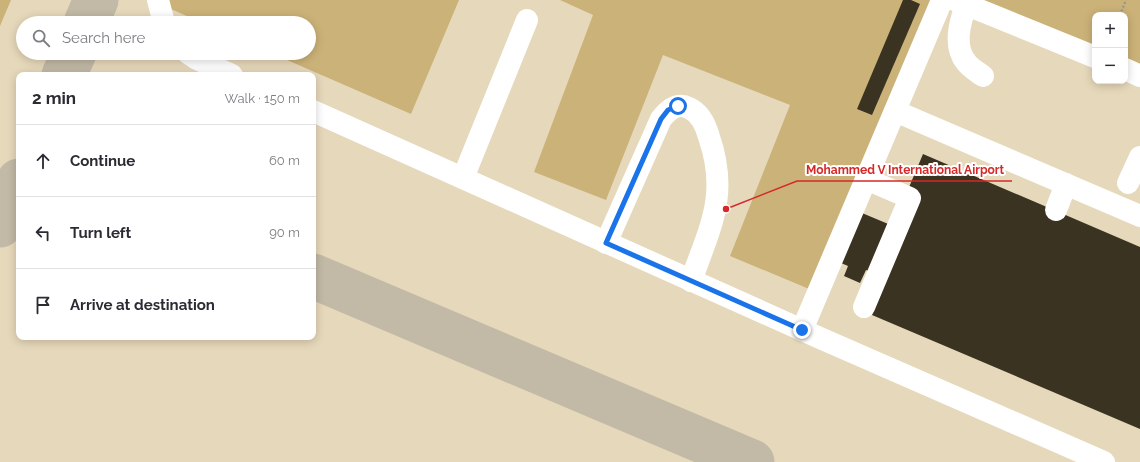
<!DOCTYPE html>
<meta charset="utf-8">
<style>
body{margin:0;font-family:Raleway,sans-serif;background:#f2f2f3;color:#2b2b33}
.controls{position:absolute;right:12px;top:12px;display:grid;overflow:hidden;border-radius:8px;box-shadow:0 2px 10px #0003}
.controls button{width:36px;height:36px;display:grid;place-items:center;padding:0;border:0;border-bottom:1px solid #e1e1e2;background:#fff;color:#2b2b33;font:20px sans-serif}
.stop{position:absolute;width:12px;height:12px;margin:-9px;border:3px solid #1a73e8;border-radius:50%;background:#fff}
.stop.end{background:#1a73e8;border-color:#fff;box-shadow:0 1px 4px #0008}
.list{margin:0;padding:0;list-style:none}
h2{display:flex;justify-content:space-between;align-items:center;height:52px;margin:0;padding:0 16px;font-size:17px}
h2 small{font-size:13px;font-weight:400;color:#7c7c81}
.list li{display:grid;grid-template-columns:26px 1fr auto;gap:12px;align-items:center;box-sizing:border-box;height:72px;padding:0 16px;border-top:1px solid #e1e1e2}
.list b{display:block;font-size:15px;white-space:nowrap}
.list em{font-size:13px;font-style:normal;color:#7c7c81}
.icon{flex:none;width:22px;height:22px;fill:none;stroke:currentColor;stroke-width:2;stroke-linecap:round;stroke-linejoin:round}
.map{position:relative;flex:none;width:1140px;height:462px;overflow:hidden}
.search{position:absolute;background:#fff;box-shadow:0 2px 10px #0003;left:16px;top:16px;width:300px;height:44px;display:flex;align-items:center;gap:10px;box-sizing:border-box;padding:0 14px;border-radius:22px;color:#7c7c81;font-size:15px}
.panel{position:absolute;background:#fff;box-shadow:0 2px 10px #0003;left:16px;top:72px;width:300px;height:268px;border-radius:8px}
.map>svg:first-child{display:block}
</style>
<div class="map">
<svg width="1140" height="462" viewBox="0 0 1140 462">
<rect width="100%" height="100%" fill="#eee4cd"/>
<path fill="#e6d8ba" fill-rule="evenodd" d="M0,0H1140V462H0ZM1095,15H1125V81H1095ZM23,23H309V53H23ZM19,75H313V337H19Z"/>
<g fill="#cbb278">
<polygon points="0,0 11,0 0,26"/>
<polygon points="158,0 459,0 411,114 271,53 309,53 309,23 203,23 157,3"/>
<polygon points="560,0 939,0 814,291 730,256 790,105 663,55 606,200 534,172 593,15"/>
<polygon points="949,0 1140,0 1140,81 1125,75 1125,15 1095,15 1095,62"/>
</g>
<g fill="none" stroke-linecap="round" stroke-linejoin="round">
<g stroke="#c2b9a6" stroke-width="45">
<polyline points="86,23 96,0"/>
<polyline points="64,75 74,53"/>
<polyline points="0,225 19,181"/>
<polyline points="313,276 752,462"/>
</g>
</g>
<g fill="#3b3321">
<polygon points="903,0 911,0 920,4 872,115 857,109"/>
<polygon points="923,154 1140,247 1140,429 872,315 880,296 907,192"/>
<polygon points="862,213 893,226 874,273 866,270 860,283 844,276 848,266 841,263"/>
</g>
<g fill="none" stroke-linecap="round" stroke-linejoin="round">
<polyline stroke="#9e9786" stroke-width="2.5" stroke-dasharray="2 2" stroke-linecap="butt" points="1120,15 1126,0"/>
<g stroke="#fff" stroke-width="22">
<polyline points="158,0 164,23"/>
<polyline points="955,0 1095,57"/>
<path d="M966,5C960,22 953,46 966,62C970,68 978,72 983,76"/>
<polyline points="188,53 197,59 232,75"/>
<polyline points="1125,69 1140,76"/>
<polyline points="313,111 820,338 1104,462"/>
<polyline points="895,111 1140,216"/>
<polyline points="463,178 527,20"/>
<polyline points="1128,183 1140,157"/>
<polyline points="1056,210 1066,184"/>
<path d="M606,243L661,119C668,110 677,102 689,108C700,113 706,126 709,137C729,195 710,227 691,281"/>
<polyline points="864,307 910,198 866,179"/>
<polyline points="802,330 942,0"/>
</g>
</g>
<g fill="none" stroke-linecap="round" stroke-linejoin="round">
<polyline stroke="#1a73e8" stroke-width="5" points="678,106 668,110 661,119 606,243 802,330"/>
</g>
<path fill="none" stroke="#d62828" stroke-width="1.5" d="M726 209L797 181H1012"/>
<circle fill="#d62828" stroke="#fff" stroke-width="1.5" cx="726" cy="209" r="4"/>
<g font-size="12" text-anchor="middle" font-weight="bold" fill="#d62828" stroke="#fff" stroke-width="4" stroke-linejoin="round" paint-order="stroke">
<text x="905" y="174">Mohammed V International Airport</text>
</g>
</svg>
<div class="controls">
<button>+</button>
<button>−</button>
</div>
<div class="stop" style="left:678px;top:106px"></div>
<div class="stop end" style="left:802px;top:330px"></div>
<div class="search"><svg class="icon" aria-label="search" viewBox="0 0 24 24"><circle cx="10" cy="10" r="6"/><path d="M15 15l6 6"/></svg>Search here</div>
<section class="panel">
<h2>2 min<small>Walk · 150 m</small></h2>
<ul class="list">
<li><svg class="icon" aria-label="ahead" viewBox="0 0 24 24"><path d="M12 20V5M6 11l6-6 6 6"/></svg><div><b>Continue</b></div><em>60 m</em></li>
<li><svg class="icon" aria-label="left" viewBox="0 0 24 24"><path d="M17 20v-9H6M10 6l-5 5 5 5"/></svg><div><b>Turn left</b></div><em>90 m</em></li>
<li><svg class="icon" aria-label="arrive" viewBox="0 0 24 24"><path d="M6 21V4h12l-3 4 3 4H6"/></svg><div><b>Arrive at destination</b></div></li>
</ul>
</section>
</div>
